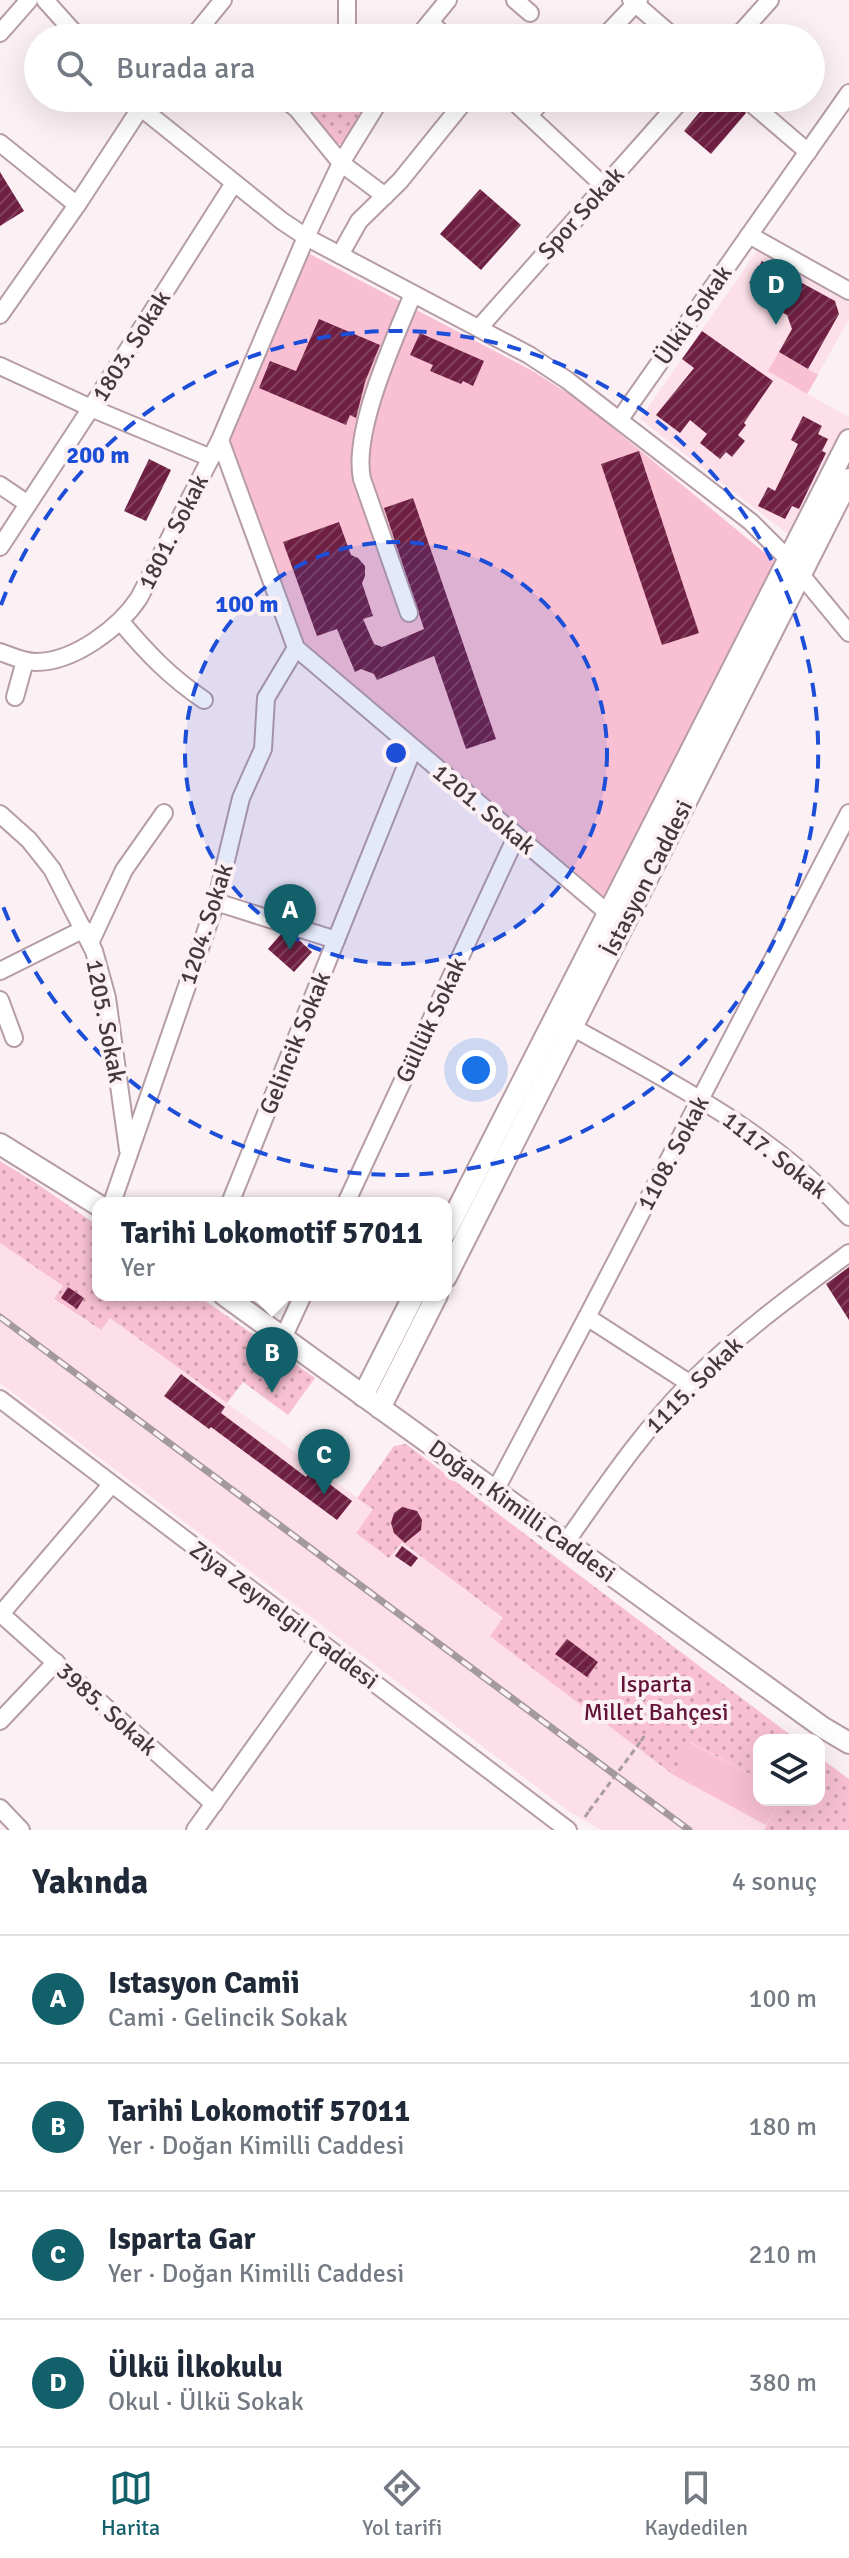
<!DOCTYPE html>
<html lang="tr">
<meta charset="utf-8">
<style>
body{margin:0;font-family:Signika,sans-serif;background:#f2f2f3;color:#1f2937}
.controls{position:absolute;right:24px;bottom:24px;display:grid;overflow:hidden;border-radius:16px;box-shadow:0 8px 32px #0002}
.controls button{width:72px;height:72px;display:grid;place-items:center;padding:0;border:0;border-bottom:2px solid #e0e1e3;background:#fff;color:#1f2937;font:40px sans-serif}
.you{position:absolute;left:476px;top:1070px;width:28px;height:28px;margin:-20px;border:6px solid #fff;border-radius:50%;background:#1a73e8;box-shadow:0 0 0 12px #1a73e833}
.badge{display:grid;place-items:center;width:52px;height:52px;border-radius:50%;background:#11606a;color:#fff;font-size:26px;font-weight:700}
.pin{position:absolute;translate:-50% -66px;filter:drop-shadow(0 2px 4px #0008)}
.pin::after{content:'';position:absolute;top:42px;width:28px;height:24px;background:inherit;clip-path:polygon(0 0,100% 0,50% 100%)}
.popup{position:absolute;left:92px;top:1197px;width:360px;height:104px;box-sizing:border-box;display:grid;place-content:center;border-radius:16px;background:#fff;filter:drop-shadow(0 2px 6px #0005);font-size:26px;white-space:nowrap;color:#747a83}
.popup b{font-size:30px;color:#1f2937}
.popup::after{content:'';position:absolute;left:50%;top:100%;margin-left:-16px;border:16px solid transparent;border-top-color:#fff}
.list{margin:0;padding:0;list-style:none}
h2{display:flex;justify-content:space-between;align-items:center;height:104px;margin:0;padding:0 32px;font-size:34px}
h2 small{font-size:26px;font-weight:400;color:#747a83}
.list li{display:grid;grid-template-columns:52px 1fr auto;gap:24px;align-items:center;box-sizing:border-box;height:128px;padding:0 32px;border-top:2px solid #e0e1e3}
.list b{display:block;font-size:30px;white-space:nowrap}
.list p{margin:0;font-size:26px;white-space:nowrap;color:#747a83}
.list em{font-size:26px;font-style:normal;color:#747a83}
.icon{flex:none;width:44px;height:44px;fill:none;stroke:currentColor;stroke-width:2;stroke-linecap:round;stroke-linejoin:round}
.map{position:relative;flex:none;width:849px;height:1830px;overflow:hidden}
.search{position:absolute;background:#fff;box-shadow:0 8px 32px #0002;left:24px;right:24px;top:24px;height:88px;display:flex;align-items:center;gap:20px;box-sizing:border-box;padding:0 28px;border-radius:44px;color:#747a83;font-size:30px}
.sheet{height:616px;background:#fff}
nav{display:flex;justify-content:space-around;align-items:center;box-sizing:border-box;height:112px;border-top:2px solid #e0e1e3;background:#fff;font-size:22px;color:#747a83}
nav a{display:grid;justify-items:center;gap:4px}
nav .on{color:#11606a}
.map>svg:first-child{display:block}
</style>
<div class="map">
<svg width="849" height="1830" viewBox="0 0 849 1830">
<defs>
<pattern id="park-dots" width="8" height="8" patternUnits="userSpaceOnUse" patternTransform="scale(2)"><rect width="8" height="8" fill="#f8c0d2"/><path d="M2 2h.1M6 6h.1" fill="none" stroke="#ca9dac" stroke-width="1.8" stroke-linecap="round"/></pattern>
<pattern id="building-hatch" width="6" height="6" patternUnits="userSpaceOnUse" patternTransform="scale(2)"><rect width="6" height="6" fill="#6e1f42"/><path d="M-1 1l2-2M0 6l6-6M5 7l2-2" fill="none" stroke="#80405c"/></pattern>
</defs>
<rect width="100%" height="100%" fill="#fbf0f4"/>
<g fill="#fcdfe8">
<polygon points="757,251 849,303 849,319 807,394 849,417 849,424 789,535 640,419"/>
<polygon points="0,1243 63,1286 54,1300 100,1330 110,1318 373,1509 356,1532 402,1542 503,1619 491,1635 671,1774 759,1779 759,1800 780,1800 764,1830 601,1830 570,1812 0,1383"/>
</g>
<g fill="#f8c0d2">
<polygon points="308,253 531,370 580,401 776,562 605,900 301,644 225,441"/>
<polygon points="779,352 818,375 807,394 768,371"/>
<polygon points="689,1742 759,1779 759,1800 780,1800 766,1825 672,1774"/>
</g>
<g fill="url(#park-dots)">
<polygon points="329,98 370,98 343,144 336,144 311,115 311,109"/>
<polygon points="0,1161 36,1183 98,1226 98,1295 197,1295 315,1378 288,1415 243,1382 227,1403 110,1318 101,1330 54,1299 63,1286 0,1243"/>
<polygon points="406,1444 797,1740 759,1740 759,1779 690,1742 672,1774 490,1636 503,1618 402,1542 389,1558 356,1533 373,1509 357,1498 394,1446"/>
<polygon points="819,1757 849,1779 849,1830 764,1830 780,1800 819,1800"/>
</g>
<g fill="url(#building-hatch)">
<polygon points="711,98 732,98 746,113 711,154 684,131"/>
<polygon points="0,172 24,211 0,226"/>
<polygon points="480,189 521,225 481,270 440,234"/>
<polygon points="762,261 835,301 839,314 808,369 779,352 792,329 787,315 752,295 757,287 749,283"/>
<polygon points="319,319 380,345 365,382 356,418 350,415 346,425 259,388 270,361 296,371"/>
<polygon points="702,331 773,381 744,423 746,425 738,435 745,441 732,457 726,452 720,459 700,443 707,434 690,420 680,433 656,415 694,368 682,359"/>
<polygon points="420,333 484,361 473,386 463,381 461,384 430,371 433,365 410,355"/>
<polygon points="803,416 822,426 818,434 828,439 822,451 826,453 799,509 792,506 785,519 758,506 768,487 775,491 798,444 791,440"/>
<polygon points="639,451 699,633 662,645 601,464"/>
<polygon points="149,459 171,470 146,521 124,511"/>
<polygon points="413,498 496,739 466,749 434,656 377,680 374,674 361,669 355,672 337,629 317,636 283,542 339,522 351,555 358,558 365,566 365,576 362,583 373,616 363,619 374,644 382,647 424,629 384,508"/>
<polygon points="281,934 298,939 312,952 294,972 268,949"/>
<polygon points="849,1267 849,1320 826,1284"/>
<polygon points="68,1287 84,1298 77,1309 61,1298"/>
<polygon points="181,1374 225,1407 221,1413 306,1477 311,1470 352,1501 337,1520 211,1427 209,1429 164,1396"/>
<polygon points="402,1507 417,1511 422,1520 421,1530 405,1543 394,1533 391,1523 394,1513"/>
<polygon points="402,1546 418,1558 411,1567 395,1556"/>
<polygon points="567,1639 598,1662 587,1677 555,1654"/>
</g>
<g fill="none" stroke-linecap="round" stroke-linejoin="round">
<g stroke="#b69da5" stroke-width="20">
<g id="minor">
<polyline points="45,0 79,38"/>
<polyline points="347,0 347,38"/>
<polyline points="515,0 530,13"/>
<polyline points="631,0 675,38"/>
<polyline points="430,22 447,38"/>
<polyline points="0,33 29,0"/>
<polyline points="192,38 223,0"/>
<polyline points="417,38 448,0"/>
<polyline points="603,38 639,0"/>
<polyline points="736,38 770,0"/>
<polyline points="131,98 140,107 282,221 306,237 529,355 567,380 751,522 788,559 849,633"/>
<polyline points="283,98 297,109 341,163 385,196"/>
<polyline points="381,98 341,163 306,237 220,440 296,648 608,913"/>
<polyline points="510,98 604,186"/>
<polyline points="745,98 808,152"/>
<polyline points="529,115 545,98"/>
<polyline points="0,143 77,205"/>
<polyline points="749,235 849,291"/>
<polyline points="340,255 359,221 400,181 467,98"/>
<polyline points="0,315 77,205 147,98"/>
<polyline points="479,328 683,98"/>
<polyline points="0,366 91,408 211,458"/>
<polyline points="620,419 849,93"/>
<polyline points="0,485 28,504"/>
<polyline points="0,547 91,408 234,183"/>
<path d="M409,613L362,479C352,431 394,340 413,294"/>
<path d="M121,622C148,654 170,677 204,700"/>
<path d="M0,652C12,656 23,662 36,662C74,662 119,628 139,598L220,440"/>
<polyline points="15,697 25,661"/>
<polyline points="0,814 29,840 52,869 94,951 107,998 128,1150"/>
<polyline points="216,902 336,940"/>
<polyline points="90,943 124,870 164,813"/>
<polyline points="0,971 84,929"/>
<polyline points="0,1000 14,1038"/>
<path d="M572,1027C670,1082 772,1132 849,1217"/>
<polyline points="112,1203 216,902 241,798 263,749 266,698 296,648"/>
<polyline points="230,1203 413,749"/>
<polyline points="346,1203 516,837"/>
<polyline points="587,1317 689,1383"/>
<polyline points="283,1338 303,1295"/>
<polyline points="0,1399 568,1830"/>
<polyline points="495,1491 587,1317 849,813"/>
<path d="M566,1542C605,1487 643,1430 691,1382C739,1334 795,1293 849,1253"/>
<polyline points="1,1614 214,1804"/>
<polyline points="0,1615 111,1485"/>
<polyline points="0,1721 56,1662"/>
<polyline points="0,1808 21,1830"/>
<polyline points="195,1830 326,1647"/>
</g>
</g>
<g stroke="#b69da5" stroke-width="24">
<g id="major">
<polyline points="0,1144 98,1205"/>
<polyline points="446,1232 849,440"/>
<polyline points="446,1277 849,479"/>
<polyline points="224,1295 822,1727 849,1743"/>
<polyline points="363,1396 414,1295"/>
<polyline points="380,1408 437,1295"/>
</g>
</g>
<g stroke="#a79ca0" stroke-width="3" stroke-dasharray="6 4" stroke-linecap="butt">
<polyline points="641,1741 645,1735"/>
<polyline points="585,1817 589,1811"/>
</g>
<use href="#minor" stroke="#fff" stroke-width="16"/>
<use href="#major" stroke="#fff" stroke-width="20"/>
<g stroke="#a4999d" stroke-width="7">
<polyline id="rail" points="0,1317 689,1830"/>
</g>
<use href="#rail" stroke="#fbf0f4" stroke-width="4" stroke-dasharray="12" stroke-linecap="butt"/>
<polyline stroke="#a79ca0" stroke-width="3" stroke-dasharray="6 4" stroke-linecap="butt" points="589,1811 641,1741"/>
</g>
<circle cx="396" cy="753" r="211" fill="#1d4ed8" fill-opacity=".12"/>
<g fill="none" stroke="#1d4ed8" stroke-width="4" stroke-dasharray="14 10">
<circle cx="396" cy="753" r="211"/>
<path d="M1 605A422 422 0 1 1 1 901"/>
</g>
<g text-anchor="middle" stroke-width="8" stroke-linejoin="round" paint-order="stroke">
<g font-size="24" fill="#44393d" stroke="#fbf0f4">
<text transform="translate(581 213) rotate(-48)" y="8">Spor Sokak</text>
<text transform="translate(693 315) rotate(-55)" y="8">Ülkü Sokak</text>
<text transform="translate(131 346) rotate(-58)" y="8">1803. Sokak</text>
<text transform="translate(173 532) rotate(-63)" y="8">1801. Sokak</text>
<text transform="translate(484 809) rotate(40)" y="8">1201. Sokak</text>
<text transform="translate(647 878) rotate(-63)" y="8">İstasyon Caddesi</text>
<text transform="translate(206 924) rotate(-72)" y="8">1204. Sokak</text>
<text transform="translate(431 1020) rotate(-65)" y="8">Güllük Sokak</text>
<text transform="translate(106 1021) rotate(79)" y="8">1205. Sokak</text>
<text transform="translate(295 1043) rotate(-68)" y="8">Gelincik Sokak</text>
<text transform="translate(673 1153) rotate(-62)" y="8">1108. Sokak</text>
<text transform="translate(775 1155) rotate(38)" y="8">1117. Sokak</text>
<text transform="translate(694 1385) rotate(-45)" y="8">1115. Sokak</text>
<text transform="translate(522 1511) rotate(36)" y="8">Doğan Kimilli Caddesi</text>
<text transform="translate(284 1615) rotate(37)" y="8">Ziya Zeynelgil Caddesi</text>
<text transform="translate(107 1709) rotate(42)" y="8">3985. Sokak</text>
</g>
<g font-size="24" fill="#641439" stroke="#fbf0f4">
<text x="656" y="1692">Isparta<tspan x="656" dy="28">Millet Bahçesi</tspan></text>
</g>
</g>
<circle cx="396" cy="753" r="12" fill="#1d4ed8" stroke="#fbf0f4" stroke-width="4"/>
<g font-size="24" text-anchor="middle" font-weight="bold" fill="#1d4ed8" stroke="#fbf0f4" stroke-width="8" stroke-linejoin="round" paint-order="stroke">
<text x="98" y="463">200 m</text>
<text x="247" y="612">100 m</text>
</g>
</svg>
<div class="controls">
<button><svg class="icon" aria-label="layers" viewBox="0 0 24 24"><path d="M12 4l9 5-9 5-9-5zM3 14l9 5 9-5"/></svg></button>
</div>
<div class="you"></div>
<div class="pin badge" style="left:290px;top:950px">A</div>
<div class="pin badge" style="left:272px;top:1393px">B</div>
<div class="popup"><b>Tarihi Lokomotif 57011</b>Yer</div>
<div class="pin badge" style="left:324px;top:1495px">C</div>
<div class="pin badge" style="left:776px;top:325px">D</div>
<div class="search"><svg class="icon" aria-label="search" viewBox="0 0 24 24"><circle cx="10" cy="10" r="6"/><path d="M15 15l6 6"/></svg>Burada ara</div>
</div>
<section class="sheet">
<h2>Yakında<small>4 sonuç</small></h2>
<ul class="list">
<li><span class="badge">A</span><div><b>Istasyon Camii</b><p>Cami · Gelincik Sokak</p></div><em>100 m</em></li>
<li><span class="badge">B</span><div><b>Tarihi Lokomotif 57011</b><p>Yer · Doğan Kimilli Caddesi</p></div><em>180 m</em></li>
<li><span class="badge">C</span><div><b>Isparta Gar</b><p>Yer · Doğan Kimilli Caddesi</p></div><em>210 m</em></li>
<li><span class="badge">D</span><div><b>Ülkü İlkokulu</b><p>Okul · Ülkü Sokak</p></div><em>380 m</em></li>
</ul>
</section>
<nav>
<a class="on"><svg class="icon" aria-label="map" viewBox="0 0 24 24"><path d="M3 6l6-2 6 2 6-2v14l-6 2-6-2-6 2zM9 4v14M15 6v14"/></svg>Harita</a>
<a><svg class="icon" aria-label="directions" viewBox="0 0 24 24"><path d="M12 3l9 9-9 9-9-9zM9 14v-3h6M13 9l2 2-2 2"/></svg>Yol tarifi</a>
<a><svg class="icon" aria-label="saved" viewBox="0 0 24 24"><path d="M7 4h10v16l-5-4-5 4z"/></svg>Kaydedilen</a>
</nav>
